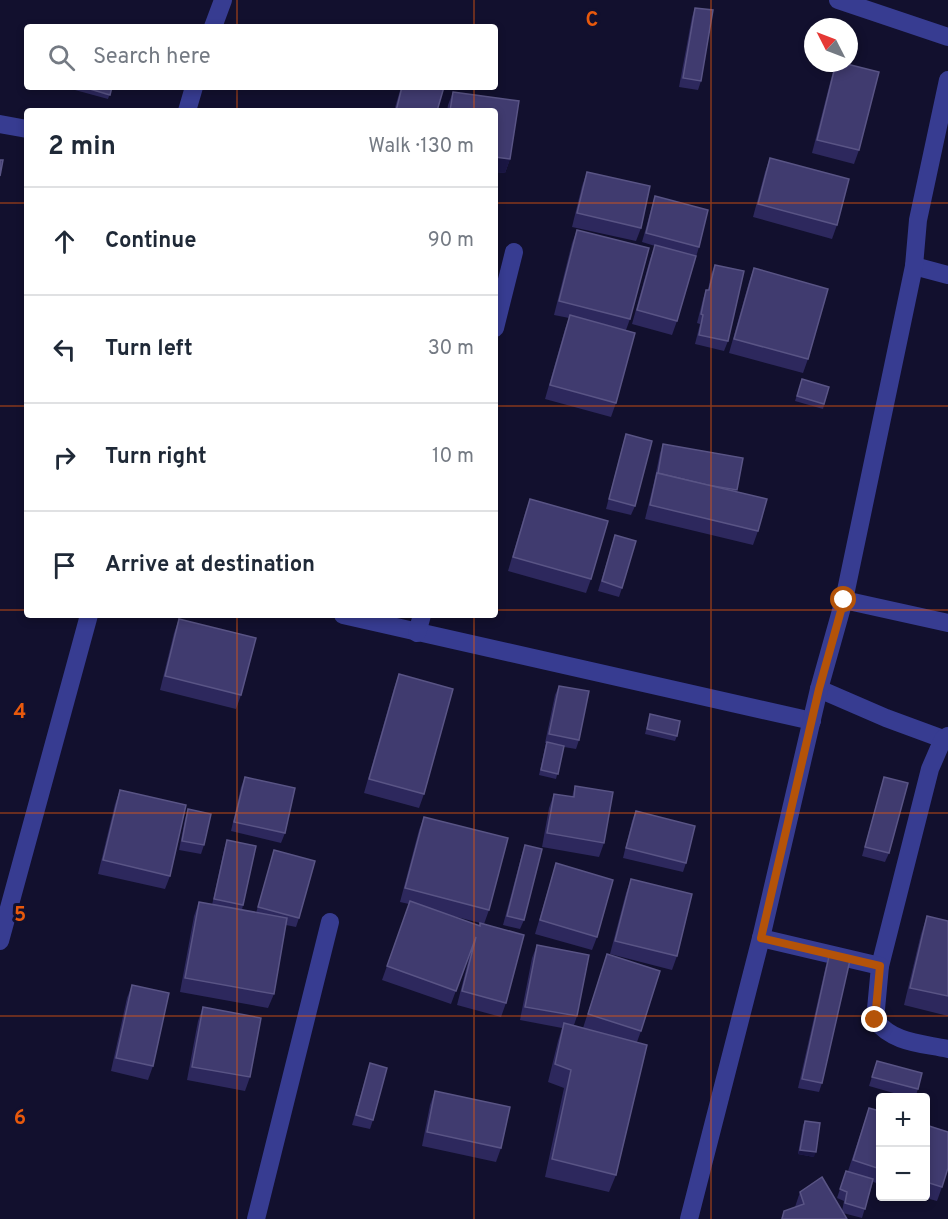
<!DOCTYPE html>
<meta charset="utf-8">
<style>
body{margin:0;font-family:Overpass,sans-serif;background:#f2f2f3;color:#1f2937}
.controls{position:absolute;right:18px;bottom:18px;display:grid;overflow:hidden;border-radius:6px;box-shadow:0 3px 9px #0003}
.controls button{width:54px;height:54px;display:grid;place-items:center;padding:0;border:0;border-bottom:2px solid #e0e1e3;background:#fff;color:#1f2937;font:30px sans-serif}
.compass{position:absolute;left:804px;top:18px;width:54px;height:54px;border-radius:50%;background:#fff;box-shadow:0 3px 9px #0003;rotate:312deg}
.stop{position:absolute;width:18px;height:18px;margin:-14px;border:4px solid #b45309;border-radius:50%;background:#fff}
.stop.end{background:#b45309;border-color:#fff;box-shadow:0 2px 6px #0008}
.list{margin:0;padding:0;list-style:none}
h2{display:flex;justify-content:space-between;align-items:center;height:78px;margin:0;padding:0 24px;font-size:26px}
h2 small{font-size:20px;font-weight:400;color:#747a83}
.list li{display:grid;grid-template-columns:39px 1fr auto;gap:18px;align-items:center;box-sizing:border-box;height:108px;padding:0 24px;border-top:2px solid #e0e1e3}
.list b{display:block;font-size:22px;white-space:nowrap}
.list em{font-size:20px;font-style:normal;color:#747a83}
.icon{flex:none;width:33px;height:33px;fill:none;stroke:currentColor;stroke-width:2;stroke-linecap:round;stroke-linejoin:round}
.map{position:relative;flex:none;width:948px;height:1219px;overflow:hidden}
.search{position:absolute;background:#fff;box-shadow:0 3px 9px #0003;left:24px;top:24px;width:474px;height:66px;display:flex;align-items:center;gap:15px;box-sizing:border-box;padding:0 21px;border-radius:6px;color:#747a83;font-size:22px}
.panel{position:absolute;background:#fff;box-shadow:0 3px 9px #0003;left:24px;top:108px;width:474px;height:510px;border-radius:6px}
.map>svg:first-child{display:block}
</style>
<div class="map">
<svg width="948" height="1219" viewBox="0 0 948 1219">
<rect width="100%" height="100%" fill="#12102e"/>
<g fill="none" stroke-linecap="round" stroke-linejoin="round">
<g stroke="#373c91" stroke-width="18">
<polyline points="838,0 948,37"/>
<polyline points="213,27 223,0"/>
<polyline points="187,111 194,87"/>
<polyline points="0,124 27,129"/>
<polyline points="914,266 948,275"/>
<polyline points="495,328 514,252"/>
<polyline points="844,600 948,623"/>
<polyline points="343,615 812,721"/>
<polyline points="417,633 422,615"/>
<polyline points="819,689 886,718 943,739"/>
<path d="M948,736L943,739L930,769L880,966L875,1020C893,1043 920,1043 948,1049"/>
<polyline points="761,938 880,966"/>
<polyline points="0,941 89,615"/>
<polyline points="256,1219 330,922"/>
<polyline points="689,1219 761,938 819,689 844,600 914,266 918,220 948,80"/>
</g>
</g>
<g fill="#2d285d">
<polygon points="695,8 701,81 698,90 679,87 692,17"/>
<polygon points="836,63 859,150 854,164 812,153 832,75"/>
<polygon points="76,87 112,87 108,99 75,90"/>
<polygon points="401,87 444,87 437,111 394,111"/>
<polygon points="453,92 519,101 510,159 505,173 495,172 495,111 447,111 448,105"/>
<polygon points="770,158 837,225 832,239 753,217 765,172"/>
<polygon points="587,172 641,228 636,241 572,227 582,186"/>
<polygon points="655,196 699,247 677,321 672,335 632,324 650,259 655,246 642,242 652,206"/>
<polygon points="577,230 630,319 626,330 616,403 611,417 545,399 565,329 569,318 554,315 572,243"/>
<polygon points="715,265 728,341 724,351 695,344 700,324 697,323 703,299 706,290 708,290 711,274"/>
<polygon points="754,268 808,359 803,373 729,353 749,282"/>
<polygon points="802,379 829,387 823,409 795,401"/>
<polygon points="626,434 635,506 631,515 606,509 623,444"/>
<polygon points="663,444 743,458 736,492 758,531 753,545 645,519 654,482 660,453"/>
<polygon points="530,499 591,579 586,593 508,571 525,513"/>
<polygon points="615,535 622,588 619,597 598,591"/>
<polygon points="179,619 241,695 236,709 160,690 174,633"/>
<polygon points="399,674 424,794 419,808 364,793 394,688"/>
<polygon points="559,686 579,740 576,749 564,747 556,779 539,775 546,743 545,743 555,695"/>
<polygon points="650,714 677,736 675,741 645,734"/>
<polygon points="245,777 285,833 281,843 231,831 241,787"/>
<polygon points="884,777 889,853 885,862 862,856"/>
<polygon points="575,786 604,843 599,857 542,847 549,808 554,794 572,797"/>
<polygon points="120,790 170,876 165,889 98,874 115,804"/>
<polygon points="188,809 204,845 201,854 179,850 185,819"/>
<polygon points="636,811 686,863 683,872 623,858 632,821"/>
<polygon points="424,817 489,910 484,924 445,914 479,926 480,923 506,1003 501,1017 457,1005 471,950 451,1004 382,980 409,904 400,902 419,830"/>
<polygon points="227,840 243,905 242,910 256,913 274,850 299,918 296,927 286,925 274,994 268,1008 180,992 194,916 199,902 212,905 224,850"/>
<polygon points="525,845 524,920 520,929 503,925 522,854"/>
<polygon points="556,863 597,937 592,950 535,934"/>
<polygon points="631,879 677,956 672,970 610,954 626,893"/>
<polygon points="927,916 948,921 948,1016 904,1005 921,934"/>
<polygon points="537,945 577,1016 574,1025 583,1028 607,954 641,1031 637,1042 616,1175 609,1192 545,1177 564,1088 548,1082 558,1041 562,1028 520,1020 532,958"/>
<polygon points="829,956 822,1083 819,1092 798,1088 826,965"/>
<polygon points="132,985 153,1066 148,1080 111,1071 127,998"/>
<polygon points="203,1007 250,1077 245,1091 187,1080 198,1021"/>
<polygon points="877,1061 918,1089 915,1098 911,1098 869,1086"/>
<polygon points="370,1063 373,1120 370,1129 352,1125"/>
<polygon points="435,1091 501,1148 496,1162 422,1146 430,1105"/>
<polygon points="869,1108 880,1111 880,1184 873,1182 862,1218 843,1213 847,1219 781,1219 784,1211 795,1207 800,1192 842,1211 844,1201 837,1198 846,1171 848,1171"/>
<polygon points="805,1121 814,1157 798,1154 803,1125"/>
<polygon points="926,1125 942,1187 937,1201 922,1197 926,1197"/>
</g>
<g fill="#1a1643">
<polygon points="495,157 510,159 505,173 495,172"/>
<polygon points="800,1150 816,1152 814,1157 798,1154"/>
</g>
<g fill="#403b6f" stroke="#595485" stroke-width="1.5">
<polygon points="695,8 713,10 701,81 683,78"/>
<polygon points="836,63 843,63 879,72 859,150 817,140"/>
<polygon points="83,87 112,87 110,95"/>
<polygon points="402,87 444,87 437,111 396,111"/>
<polygon points="453,92 519,101 510,159 495,157 495,111 450,111"/>
<polygon points="770,158 849,179 837,225 758,204"/>
<polygon points="0,160 3,160 0,176"/>
<polygon points="587,172 650,186 641,228 577,213"/>
<polygon points="655,196 708,210 699,247 646,233"/>
<polygon points="577,230 649,248 630,319 559,301"/>
<polygon points="655,245 696,256 677,321 637,310"/>
<polygon points="715,265 744,271 728,341 699,335 703,315 701,314 706,290 709,290"/>
<polygon points="754,268 828,289 808,359 734,339"/>
<polygon points="570,315 635,333 616,403 550,385"/>
<polygon points="802,379 829,387 824,404 797,396"/>
<polygon points="626,434 652,441 635,506 609,499"/>
<polygon points="663,444 743,458 737,490 707,485 658,473"/>
<polygon points="657,473 767,499 758,531 650,505"/>
<polygon points="530,499 608,521 591,579 513,557"/>
<polygon points="615,535 636,541 622,588 602,581"/>
<polygon points="179,619 256,638 241,695 165,676"/>
<polygon points="399,674 453,689 424,794 369,779"/>
<polygon points="559,686 589,691 579,740 549,734"/>
<polygon points="650,714 680,721 677,736 647,729"/>
<polygon points="547,742 564,746 558,774 541,770"/>
<polygon points="245,777 295,788 285,833 234,822"/>
<polygon points="884,777 908,783 889,853 865,847"/>
<polygon points="575,786 613,792 604,843 547,833 554,794 574,797"/>
<polygon points="120,790 186,805 170,876 103,860"/>
<polygon points="188,809 211,814 204,845 182,841"/>
<polygon points="636,811 695,826 686,863 626,848"/>
<polygon points="424,817 508,838 489,910 405,888"/>
<polygon points="227,840 256,846 243,905 214,899"/>
<polygon points="525,845 542,849 524,920 507,916"/>
<polygon points="274,850 315,861 299,918 258,907"/>
<polygon points="556,863 613,880 597,937 540,920"/>
<polygon points="631,879 692,894 677,956 615,941"/>
<polygon points="410,901 480,926 480,923 524,935 506,1003 462,991 476,937 456,991 387,966"/>
<polygon points="199,902 287,918 274,994 185,978"/>
<polygon points="927,916 948,921 948,996 910,988"/>
<polygon points="537,945 589,955 577,1016 525,1007"/>
<polygon points="607,954 660,971 641,1031 588,1014"/>
<polygon points="829,956 850,960 822,1083 802,1079"/>
<polygon points="132,985 169,993 153,1066 116,1058"/>
<polygon points="203,1007 261,1018 250,1077 192,1067"/>
<polygon points="564,1023 647,1045 616,1175 552,1159 571,1070 555,1064"/>
<polygon points="877,1061 922,1073 918,1089 872,1077"/>
<polygon points="370,1063 387,1068 373,1120 356,1115"/>
<polygon points="435,1091 510,1107 501,1148 427,1132"/>
<polygon points="869,1108 880,1111 880,1169 853,1160"/>
<polygon points="805,1121 820,1123 816,1152 800,1150"/>
<polygon points="926,1125 948,1132 948,1168 942,1187 926,1182"/>
<polygon points="846,1171 873,1179 865,1209 845,1203 847,1192 840,1189"/>
<polygon points="822,1177 847,1219 782,1219 784,1211 804,1204 800,1192"/>
</g>
<g fill="none" stroke-linecap="round" stroke-linejoin="round">
<polyline stroke="#b45309" stroke-width="8" points="844,600 819,689 761,938 880,966 875,1020"/>
</g>
<path fill="none" stroke="#e8590c" stroke-width="1.5" stroke-opacity="0.55" d="M237,0V27M474,0V27M711,0V1219M237,87V111M474,87V111M0,203H27M495,203H948M0,406H27M495,406H948M0,610H27M495,610H948M237,615V1219M474,615V1219M0,813H948M0,1016H948"/>
<g font-size="20" text-anchor="middle" font-weight="bold" fill="#e8590c" stroke="#12102e" stroke-width="6" stroke-linejoin="round" paint-order="stroke">
<text x="592" y="26">C</text>
<text x="20" y="718">4</text>
<text x="20" y="921">5</text>
<text x="20" y="1124">6</text>
</g>
</svg>
<div class="controls">
<button>+</button>
<button>−</button>
</div>
<svg class="compass" viewBox="-18 -18 36 36"><path d="M0-13l5 13h-10z" fill="#e53935"/><path d="M0 13l5-13h-10z" fill="#747a83"/></svg>
<div class="stop" style="left:844px;top:600px"></div>
<div class="stop end" style="left:875px;top:1020px"></div>
<div class="search"><svg class="icon" aria-label="search" viewBox="0 0 24 24"><circle cx="10" cy="10" r="6"/><path d="M15 15l6 6"/></svg>Search here</div>
<section class="panel">
<h2>2 min<small>Walk · 130 m</small></h2>
<ul class="list">
<li><svg class="icon" aria-label="ahead" viewBox="0 0 24 24"><path d="M12 20V5M6 11l6-6 6 6"/></svg><div><b>Continue</b></div><em>90 m</em></li>
<li><svg class="icon" aria-label="left" viewBox="0 0 24 24"><path d="M17 20v-9H6M10 6l-5 5 5 5"/></svg><div><b>Turn left</b></div><em>30 m</em></li>
<li><svg class="icon" aria-label="right" viewBox="0 0 24 24"><path d="M7 20v-9h11M14 6l5 5-5 5"/></svg><div><b>Turn right</b></div><em>10 m</em></li>
<li><svg class="icon" aria-label="arrive" viewBox="0 0 24 24"><path d="M6 21V4h12l-3 4 3 4H6"/></svg><div><b>Arrive at destination</b></div></li>
</ul>
</section>
</div>
